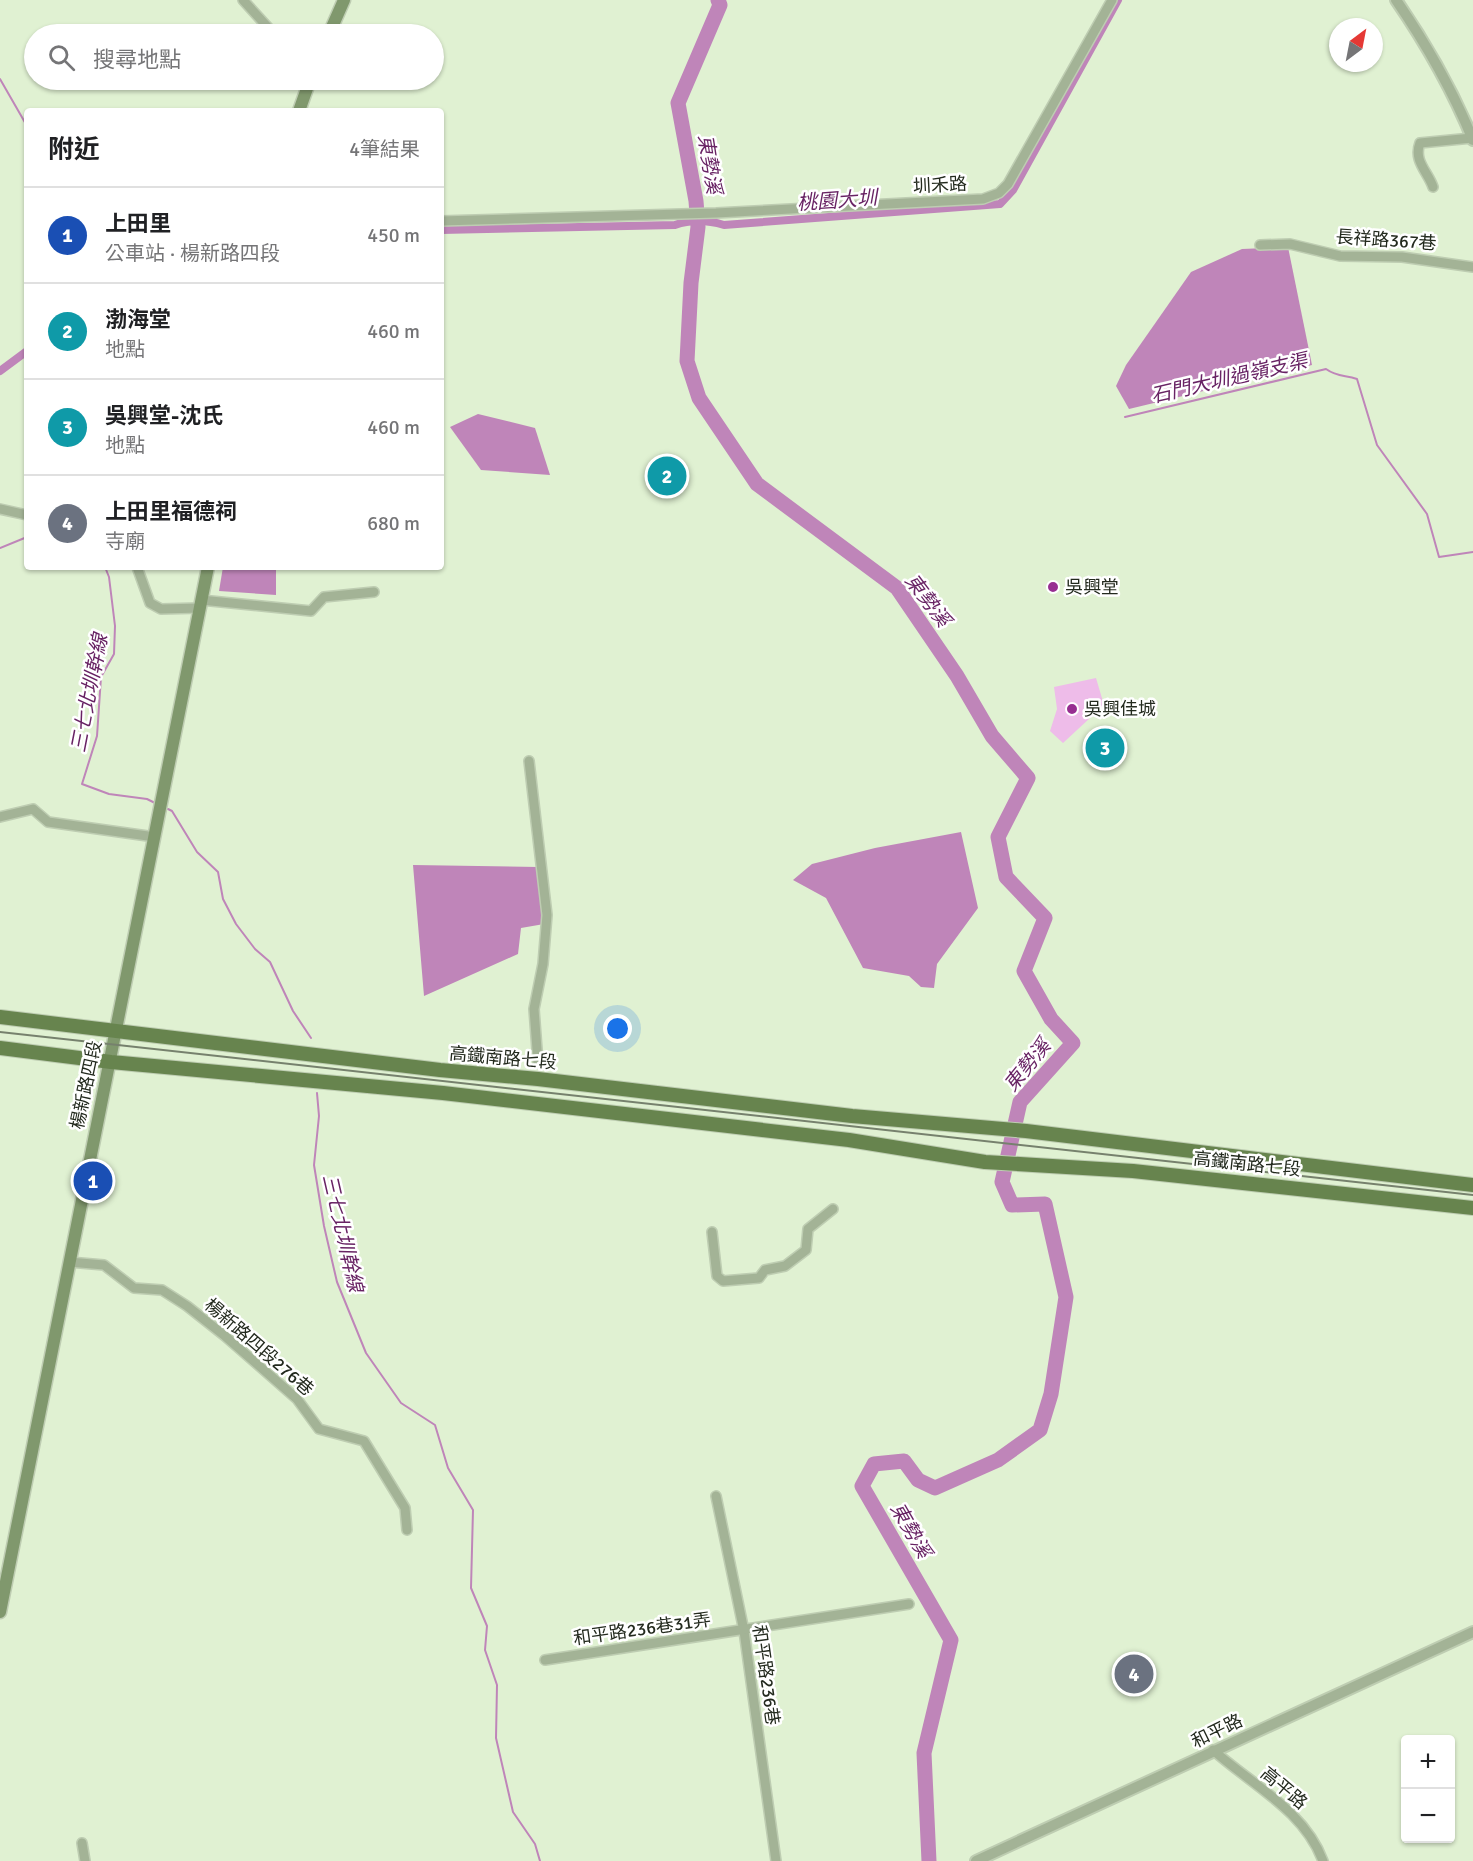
<!DOCTYPE html>
<html lang="zh-TW">
<meta charset="utf-8">
<style>
body{margin:0;font-family:Signika,"Noto Sans TC",sans-serif;background:#f2f2f2;color:#202124}
.controls{position:absolute;right:18px;bottom:18px;display:grid;overflow:hidden;border-radius:6px;box-shadow:0 2px 4px #0004}
.controls button{width:54px;height:54px;display:grid;place-items:center;padding:0;border:0;border-bottom:2px solid #e0e0e0;background:#fff;color:#202124;font:30px sans-serif}
.compass{position:absolute;left:1329px;top:18px;width:54px;height:54px;border-radius:50%;background:#fff;box-shadow:0 2px 4px #0004;rotate:32deg}
.you{position:absolute;left:618px;top:1029px;width:21px;height:21px;margin:-15px;border:4px solid #fff;border-radius:50%;background:#1a73e8;box-shadow:0 0 0 9px #1a73e833}
.badge{display:grid;place-items:center;width:39px;height:39px;border-radius:50%;background:#972e91;color:#fff;font-size:20px;font-weight:700}
.pin{position:absolute;translate:-50% -50%;border:3px solid #fff;box-shadow:0 2px 6px #0006}
.list{margin:0;padding:0;list-style:none}
h2{display:flex;justify-content:space-between;align-items:center;height:78px;margin:0;padding:0 24px;font-size:26px}
h2 small{font-size:20px;font-weight:400;color:#757577}
.list li{display:grid;grid-template-columns:39px 1fr auto;gap:18px;align-items:center;box-sizing:border-box;height:96px;padding:0 24px;border-top:2px solid #e0e0e0}
.list b{display:block;font-size:22px;white-space:nowrap}
.list p{margin:0;font-size:20px;white-space:nowrap;color:#757577}
.list em{font-size:20px;font-style:normal;color:#757577}
.icon{flex:none;width:33px;height:33px;fill:none;stroke:currentColor;stroke-width:2;stroke-linecap:round;stroke-linejoin:round}
.map{position:relative;flex:none;width:1473px;height:1861px;overflow:hidden}
.search{position:absolute;background:#fff;box-shadow:0 2px 4px #0004;left:24px;top:24px;width:420px;height:66px;display:flex;align-items:center;gap:15px;box-sizing:border-box;padding:0 21px;border-radius:33px;color:#757577;font-size:22px}
.panel{position:absolute;background:#fff;box-shadow:0 2px 4px #0004;left:24px;top:108px;width:420px;height:462px;border-radius:6px}
.map>svg:first-child{display:block}
</style>
<div class="map">
<svg width="1473" height="1861" viewBox="0 0 1473 1861">
<rect width="100%" height="100%" fill="#e0f1d2"/>
<polygon fill="#eebce9" points="1096,678 1104,705 1063,743 1050,731 1057,709 1054,687"/>
<g fill="#bf85b9">
<polygon points="1288,247 1312,365 1129,409 1116,386 1126,365 1191,272 1242,249"/>
<polygon points="478,414 535,428 550,475 481,470 450,427"/>
<polygon points="223,567 276,567 276,595 219,591"/>
<polygon points="961,832 978,908 937,964 934,988 921,987 909,976 863,968 826,898 793,880 812,864 875,848"/>
<polygon points="413,865 538,867 544,924 521,928 518,954 424,996"/>
</g>
<g fill="none" stroke-linecap="round" stroke-linejoin="round">
<g stroke="#bf85b9" stroke-width="2">
<polyline points="0,79 27,126"/>
<path d="M1125,417L1326,369C1337,377 1345,375 1357,379L1377,445L1427,514L1439,557L1473,552"/>
<polyline points="0,548 27,537"/>
<polyline points="105,567 109,577 115,626 114,654 101,677 97,736 82,784 109,794 147,799 155,803"/>
<polyline points="168,809 172,811 197,852 218,872 223,899 236,924 255,949 270,962 293,1011 311,1038"/>
<polyline points="317,1093 319,1116 314,1165 324,1226 337,1282 366,1353 401,1403 435,1425 448,1468 473,1510 471,1588 487,1626 485,1650 497,1685 496,1738 513,1812 535,1844 540,1861"/>
</g>
<g stroke="#bf85b9" stroke-width="8">
<path d="M441,230L675,225C692,219 707,220 724,225L1000,204L1013,190L1118,0"/>
<polyline points="0,371 27,351"/>
</g>
<polyline stroke="#bf85b9" stroke-width="15" points="718,0 720,5 678,103 696,201 698,227 691,283 687,361 699,398 757,484 897,588 957,676 992,736 1028,778 998,837 1006,877 1045,918 1024,971 1051,1019 1073,1043 1020,1102 1002,1182 1012,1205 1045,1204 1066,1297 1051,1394 1040,1430 998,1460 935,1488 918,1480 904,1461 874,1464 862,1486 951,1640 924,1753 929,1861"/>
<g stroke="#becdb2" stroke-width="12">
<g id="minor">
<polyline points="243,0 274,34"/>
<path d="M1433,187C1428,172 1413,161 1420,143L1472,138"/>
<polyline points="441,221 716,213 983,199 999,193 1008,184 1112,0"/>
<polyline points="1260,245 1290,244 1340,256 1402,257 1473,267"/>
<polyline points="0,509 27,515"/>
<polyline points="137,567 150,603 161,609 200,608"/>
<polyline points="201,600 311,611 324,597 374,592"/>
<polyline points="529,761 547,915 543,964 534,1009 538,1063"/>
<polyline points="0,817 33,809 48,822 155,837"/>
<polyline points="712,1232 717,1276 723,1281 759,1278 765,1270 785,1266 806,1250 808,1229 833,1209"/>
<polyline points="69,1262 104,1265 134,1288 162,1290 187,1306 225,1336 297,1399 319,1429 364,1441 405,1508 407,1530"/>
<polyline points="716,1496 744,1631 776,1861"/>
<polyline points="545,1660 909,1604"/>
<path d="M1213,1750C1252,1785 1304,1810 1323,1861"/>
<polyline points="82,1843 85,1861"/>
</g>
</g>
<g stroke="#becdb2" stroke-width="14">
<g id="tertiary">
<path d="M1396,0C1427,45 1452,89 1473,140"/>
<polyline points="976,1861 1473,1632"/>
</g>
</g>
<g stroke="#becdb2" stroke-width="15">
<g id="secondary">
<polyline points="329,34 344,0"/>
<polyline points="299,111 310,80"/>
<polyline points="0,1612 208,567"/>
</g>
</g>
<g stroke="#becdb2" stroke-width="16">
<g id="primary">
<polyline points="0,1017 440,1070 538,1079 852,1116 1026,1131 1473,1185"/>
<polyline points="0,1048 111,1062 443,1093 849,1140 985,1162 1133,1171 1473,1208"/>
</g>
</g>
<use href="#minor" stroke="#a3b396" stroke-width="9"/>
<use href="#tertiary" stroke="#a3b396" stroke-width="10"/>
<use href="#secondary" stroke="#80986d" stroke-width="12"/>
<use href="#primary" stroke="#67844e" stroke-width="14"/>
<polyline stroke="#76816d" stroke-width="2" points="0,1032 1473,1195"/>
</g>
<g fill="#972e91" stroke="#fff" stroke-width="2">
<circle cx="1053" cy="587" r="6"/>
<circle cx="1072" cy="709" r="6"/>
</g>
<g text-anchor="middle" stroke-width="5" stroke-linejoin="round" paint-order="stroke">
<g font-size="18" fill="#232a1e" stroke="#fff">
<text transform="translate(940 185) rotate(-3)" y="6">圳禾路</text>
<text transform="translate(1386 240) rotate(4)" y="6">長祥路367巷</text>
<text transform="translate(503 1058) rotate(5)" y="6">高鐵南路七段</text>
<text transform="translate(86 1085) rotate(-78)" y="6">楊新路四段</text>
<text transform="translate(1247 1164) rotate(6)" y="6">高鐵南路七段</text>
<text transform="translate(259 1347) rotate(41)" y="6">楊新路四段276巷</text>
<text transform="translate(642 1629) rotate(-8)" y="6">和平路236巷31弄</text>
<text transform="translate(766 1675) rotate(82)" y="6">和平路236巷</text>
<text transform="translate(1217 1731) rotate(-26)" y="6">和平路</text>
<text transform="translate(1284 1788) rotate(40)" y="6">高平路</text>
</g>
<g font-size="18" fill="#232a1e" stroke="#fff" text-anchor="start">
<text x="1065" y="593">吳興堂</text>
<text x="1084" y="715">吳興佳城</text>
</g>
<g font-size="20" font-style="italic" fill="#682364" stroke="#fff">
<text transform="translate(710 164) rotate(81)" y="7">東勢溪</text>
<text transform="translate(837 200) rotate(-4)" y="7">桃園大圳</text>
<text transform="translate(1229 378) rotate(-13)" y="7">石門大圳過嶺支渠</text>
<text transform="translate(928 600) rotate(53)" y="7">東勢溪</text>
<text transform="translate(89 693) rotate(-79)" y="7">三七北圳幹線</text>
<text transform="translate(1027 1065) rotate(-51)" y="7">東勢溪</text>
<text transform="translate(343 1233) rotate(77)" y="7">三七北圳幹線</text>
<text transform="translate(911 1530) rotate(60)" y="7">東勢溪</text>
</g>
</g>
</svg>
<div class="controls">
<button>+</button>
<button>−</button>
</div>
<svg class="compass" viewBox="-18 -18 36 36"><path d="M0-13l5 13h-10z" fill="#e53935"/><path d="M0 13l5-13h-10z" fill="#757577"/></svg>
<div class="you"></div>
<div class="pin badge" style="left:93px;top:1181px;background:#1a4fb4">1</div>
<div class="pin badge" style="left:667px;top:476px;background:#0f9aa8">2</div>
<div class="pin badge" style="left:1105px;top:748px;background:#0f9aa8">3</div>
<div class="pin badge" style="left:1134px;top:1674px;background:#6b7280">4</div>
<div class="search"><svg class="icon" aria-label="search" viewBox="0 0 24 24"><circle cx="10" cy="10" r="6"/><path d="M15 15l6 6"/></svg>搜尋地點</div>
<section class="panel">
<h2>附近<small>4筆結果</small></h2>
<ul class="list">
<li><span class="badge" style="background:#1a4fb4">1</span><div><b>上田里</b><p>公車站 · 楊新路四段</p></div><em>450 m</em></li>
<li><span class="badge" style="background:#0f9aa8">2</span><div><b>渤海堂</b><p>地點</p></div><em>460 m</em></li>
<li><span class="badge" style="background:#0f9aa8">3</span><div><b>吳興堂-沈氏</b><p>地點</p></div><em>460 m</em></li>
<li><span class="badge" style="background:#6b7280">4</span><div><b>上田里福德祠</b><p>寺廟</p></div><em>680 m</em></li>
</ul>
</section>
</div>
